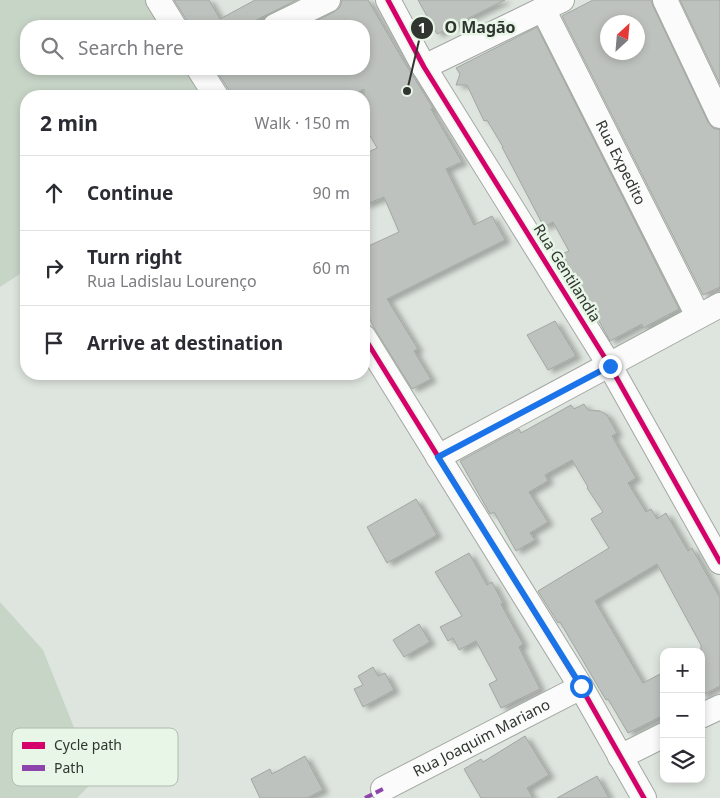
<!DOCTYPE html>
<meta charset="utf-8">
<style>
body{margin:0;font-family:"Noto Sans",sans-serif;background:#f7f7f7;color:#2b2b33}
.controls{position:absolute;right:15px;bottom:15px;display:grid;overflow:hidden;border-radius:10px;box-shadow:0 2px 8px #0003}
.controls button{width:45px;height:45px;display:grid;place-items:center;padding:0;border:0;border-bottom:1px solid #e1e1e2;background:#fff;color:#2b2b33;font:25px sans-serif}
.compass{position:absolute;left:600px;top:15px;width:45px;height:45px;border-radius:50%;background:#fff;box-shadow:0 2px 8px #0003;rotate:26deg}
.stop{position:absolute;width:15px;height:15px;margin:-11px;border:4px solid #1a73e8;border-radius:50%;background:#fff}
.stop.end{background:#1a73e8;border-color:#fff;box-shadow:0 1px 5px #0008}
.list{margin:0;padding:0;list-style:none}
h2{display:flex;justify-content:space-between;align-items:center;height:65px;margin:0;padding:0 20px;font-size:21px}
h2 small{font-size:16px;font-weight:400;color:#7c7c81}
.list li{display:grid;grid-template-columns:32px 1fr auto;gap:15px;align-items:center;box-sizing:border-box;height:75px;padding:0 20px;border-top:1px solid #e1e1e2}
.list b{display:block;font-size:19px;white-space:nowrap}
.list p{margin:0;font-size:16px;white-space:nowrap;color:#7c7c81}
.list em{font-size:16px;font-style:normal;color:#7c7c81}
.icon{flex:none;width:28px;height:28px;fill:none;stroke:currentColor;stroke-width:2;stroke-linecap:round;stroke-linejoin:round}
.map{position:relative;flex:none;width:720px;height:798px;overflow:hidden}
.search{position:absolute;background:#fff;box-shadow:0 2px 8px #0003;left:20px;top:20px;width:350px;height:55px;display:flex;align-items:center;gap:12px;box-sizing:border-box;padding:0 18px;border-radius:20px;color:#7c7c81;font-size:19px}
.panel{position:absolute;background:#fff;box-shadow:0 2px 8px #0003;left:20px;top:90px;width:350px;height:290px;border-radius:20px}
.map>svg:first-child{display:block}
</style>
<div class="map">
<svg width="720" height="798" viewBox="0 0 720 798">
<defs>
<filter id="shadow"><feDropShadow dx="5.5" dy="3" stdDeviation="2.5" flood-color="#0004"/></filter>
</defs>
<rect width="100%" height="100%" fill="#dee4de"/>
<g fill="#c7d5c7">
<polygon points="0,0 146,0 161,26 26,26 26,69 185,69 200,96 26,96 26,270 0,287"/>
<polygon points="0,602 43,650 95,780 77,798 0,798"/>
</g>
<g fill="#bec2be" stroke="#a2a7a2" fill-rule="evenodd" filter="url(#shadow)">
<polygon points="174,0 209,0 220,19 255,0 297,0 244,26 188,26 186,19"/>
<polygon points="342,0 368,0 403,60 433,108 431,109 462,162 446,169 474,225 492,216 505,240 387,299 418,349 414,351 431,379 412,389 373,326 364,306 364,248 399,232 384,197 364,205 364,154 377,148 364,125 364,89 351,96 233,96 215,69 364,69 364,26 306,26 334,12 340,7"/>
<polygon points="418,0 505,0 437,34"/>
<path d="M593,0H651L653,6L708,122L713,128L720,130V287L703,295L562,16ZM608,22H638V52H608Z"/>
<polygon points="680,0 720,0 720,84"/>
<polygon points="537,27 679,309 643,328 642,324 610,341 562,254 569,251 553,222 544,227 502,147 503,147 487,120 484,121 467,85 456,85 460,74 456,68"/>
<polygon points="555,321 576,356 548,370 527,335"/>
<polygon points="584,404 588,410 600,411 607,415 617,433 612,436 636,478 628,483 646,512 651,509 657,519 666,513 688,551 692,548 720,598 720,686 701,696 701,645 657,564 595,601 643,683 664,672 664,715 628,733 608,699 606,700 560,622 558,623 538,591 609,548 591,519 603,512 587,488 588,487 572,460 545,475 548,481 529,492 548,522 530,533 535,540 516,551 494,512 490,514 460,461 519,429 521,433 571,405 574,409"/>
<polygon points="416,499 437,535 387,563 367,527"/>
<polygon points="469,553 487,585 492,582 503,603 501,604 523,644 519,647 540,689 501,708 489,684 497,680 476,641 459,650 453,638 448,641 440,627 462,616 435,572"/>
<polygon points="419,624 430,642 404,657 393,640"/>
<polygon points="373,667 378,676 385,673 394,690 363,707 354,689 363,685 358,676"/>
<polygon points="525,736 549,775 527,788 533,798 481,798 464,769 481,759 483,762"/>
<polygon points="305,756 323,790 307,798 260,798 251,779 270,769 272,774"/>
<polygon points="597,776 609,798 557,798"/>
</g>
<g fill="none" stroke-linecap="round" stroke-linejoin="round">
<g stroke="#a3a8a3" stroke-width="26">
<g id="minor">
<polyline points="158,0 174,26"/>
<polyline points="388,0 424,67 610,366 720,562"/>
<polyline points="665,0 720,116"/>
<path id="s1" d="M543,9L698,316"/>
<polyline points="275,26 328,0"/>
<polyline points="424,67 562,0"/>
<polyline points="199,69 216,96"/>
<polyline points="364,337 581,687 644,798"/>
<polyline points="438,457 720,305"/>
<polyline points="701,716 720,707"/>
<polyline points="620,757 664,735"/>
<path id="s2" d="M383,789L581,687"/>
</g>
</g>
<use href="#minor" stroke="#fafbfa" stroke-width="24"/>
<polyline stroke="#8e44ad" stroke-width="4" stroke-dasharray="8 4" stroke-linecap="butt" points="365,798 383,789"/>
<g stroke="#e7f6e7" stroke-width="8">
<g id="cycleway">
<polyline points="388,0 424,67 610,366 720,562"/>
<polyline points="364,337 581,687 644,798"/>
</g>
</g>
<use href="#cycleway" stroke="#d6006c" stroke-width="5"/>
</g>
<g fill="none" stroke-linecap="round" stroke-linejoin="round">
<polyline stroke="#1a73e8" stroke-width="6" points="581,686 438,457 610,366"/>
</g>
<g text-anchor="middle" stroke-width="5" stroke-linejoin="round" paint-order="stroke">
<g font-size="15" fill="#303530" stroke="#e7f6e7">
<text dy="5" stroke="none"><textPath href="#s1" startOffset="172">Rua Expedito</textPath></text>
<text transform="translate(567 273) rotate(58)" y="5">Rua Gentilandia</text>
<text dy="5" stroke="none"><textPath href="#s2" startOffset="111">Rua Joaquim Mariano</textPath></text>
</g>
</g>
<rect x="12" y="728" width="166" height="58" rx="8" fill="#e7f6e7" stroke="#b0bcb0" stroke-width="1"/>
<rect x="22" y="742" width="23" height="7" fill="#d6006c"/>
<rect x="22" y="765" width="23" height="6" fill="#8e44ad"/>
<g font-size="14" fill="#303530">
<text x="54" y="750">Cycle path</text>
<text x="54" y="773">Path</text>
</g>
<path fill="none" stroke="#303530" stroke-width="2" d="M407 91L422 28"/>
<g fill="#303530" stroke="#e7f6e7" stroke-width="2">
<circle cx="407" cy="91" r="5"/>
<circle cx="422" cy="28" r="12"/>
</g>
<g font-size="15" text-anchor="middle" font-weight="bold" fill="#fff">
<text x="422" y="33">1</text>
</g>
<g font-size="16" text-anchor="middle" font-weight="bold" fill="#303530" stroke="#e7f6e7" stroke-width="5" stroke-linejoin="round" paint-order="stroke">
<text x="480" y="33">O Magão</text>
</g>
</svg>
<div class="controls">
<button>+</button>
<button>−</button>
<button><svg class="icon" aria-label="layers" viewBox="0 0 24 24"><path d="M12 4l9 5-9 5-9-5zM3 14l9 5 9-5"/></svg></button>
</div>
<svg class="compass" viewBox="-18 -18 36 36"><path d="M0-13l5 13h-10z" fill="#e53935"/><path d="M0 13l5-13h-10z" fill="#7c7c81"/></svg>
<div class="stop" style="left:581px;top:686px"></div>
<div class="stop end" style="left:610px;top:366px"></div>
<div class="search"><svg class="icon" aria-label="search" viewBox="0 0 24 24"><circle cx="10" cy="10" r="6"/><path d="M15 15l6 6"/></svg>Search here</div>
<section class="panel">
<h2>2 min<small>Walk · 150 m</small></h2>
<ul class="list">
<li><svg class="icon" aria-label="ahead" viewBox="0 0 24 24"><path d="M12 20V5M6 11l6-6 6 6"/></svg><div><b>Continue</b></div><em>90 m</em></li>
<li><svg class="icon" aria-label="right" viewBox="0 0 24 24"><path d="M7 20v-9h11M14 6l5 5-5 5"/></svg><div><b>Turn right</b><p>Rua Ladislau Lourenço</p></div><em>60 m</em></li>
<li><svg class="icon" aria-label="arrive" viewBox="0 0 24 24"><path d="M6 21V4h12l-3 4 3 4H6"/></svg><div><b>Arrive at destination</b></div></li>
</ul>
</section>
</div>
